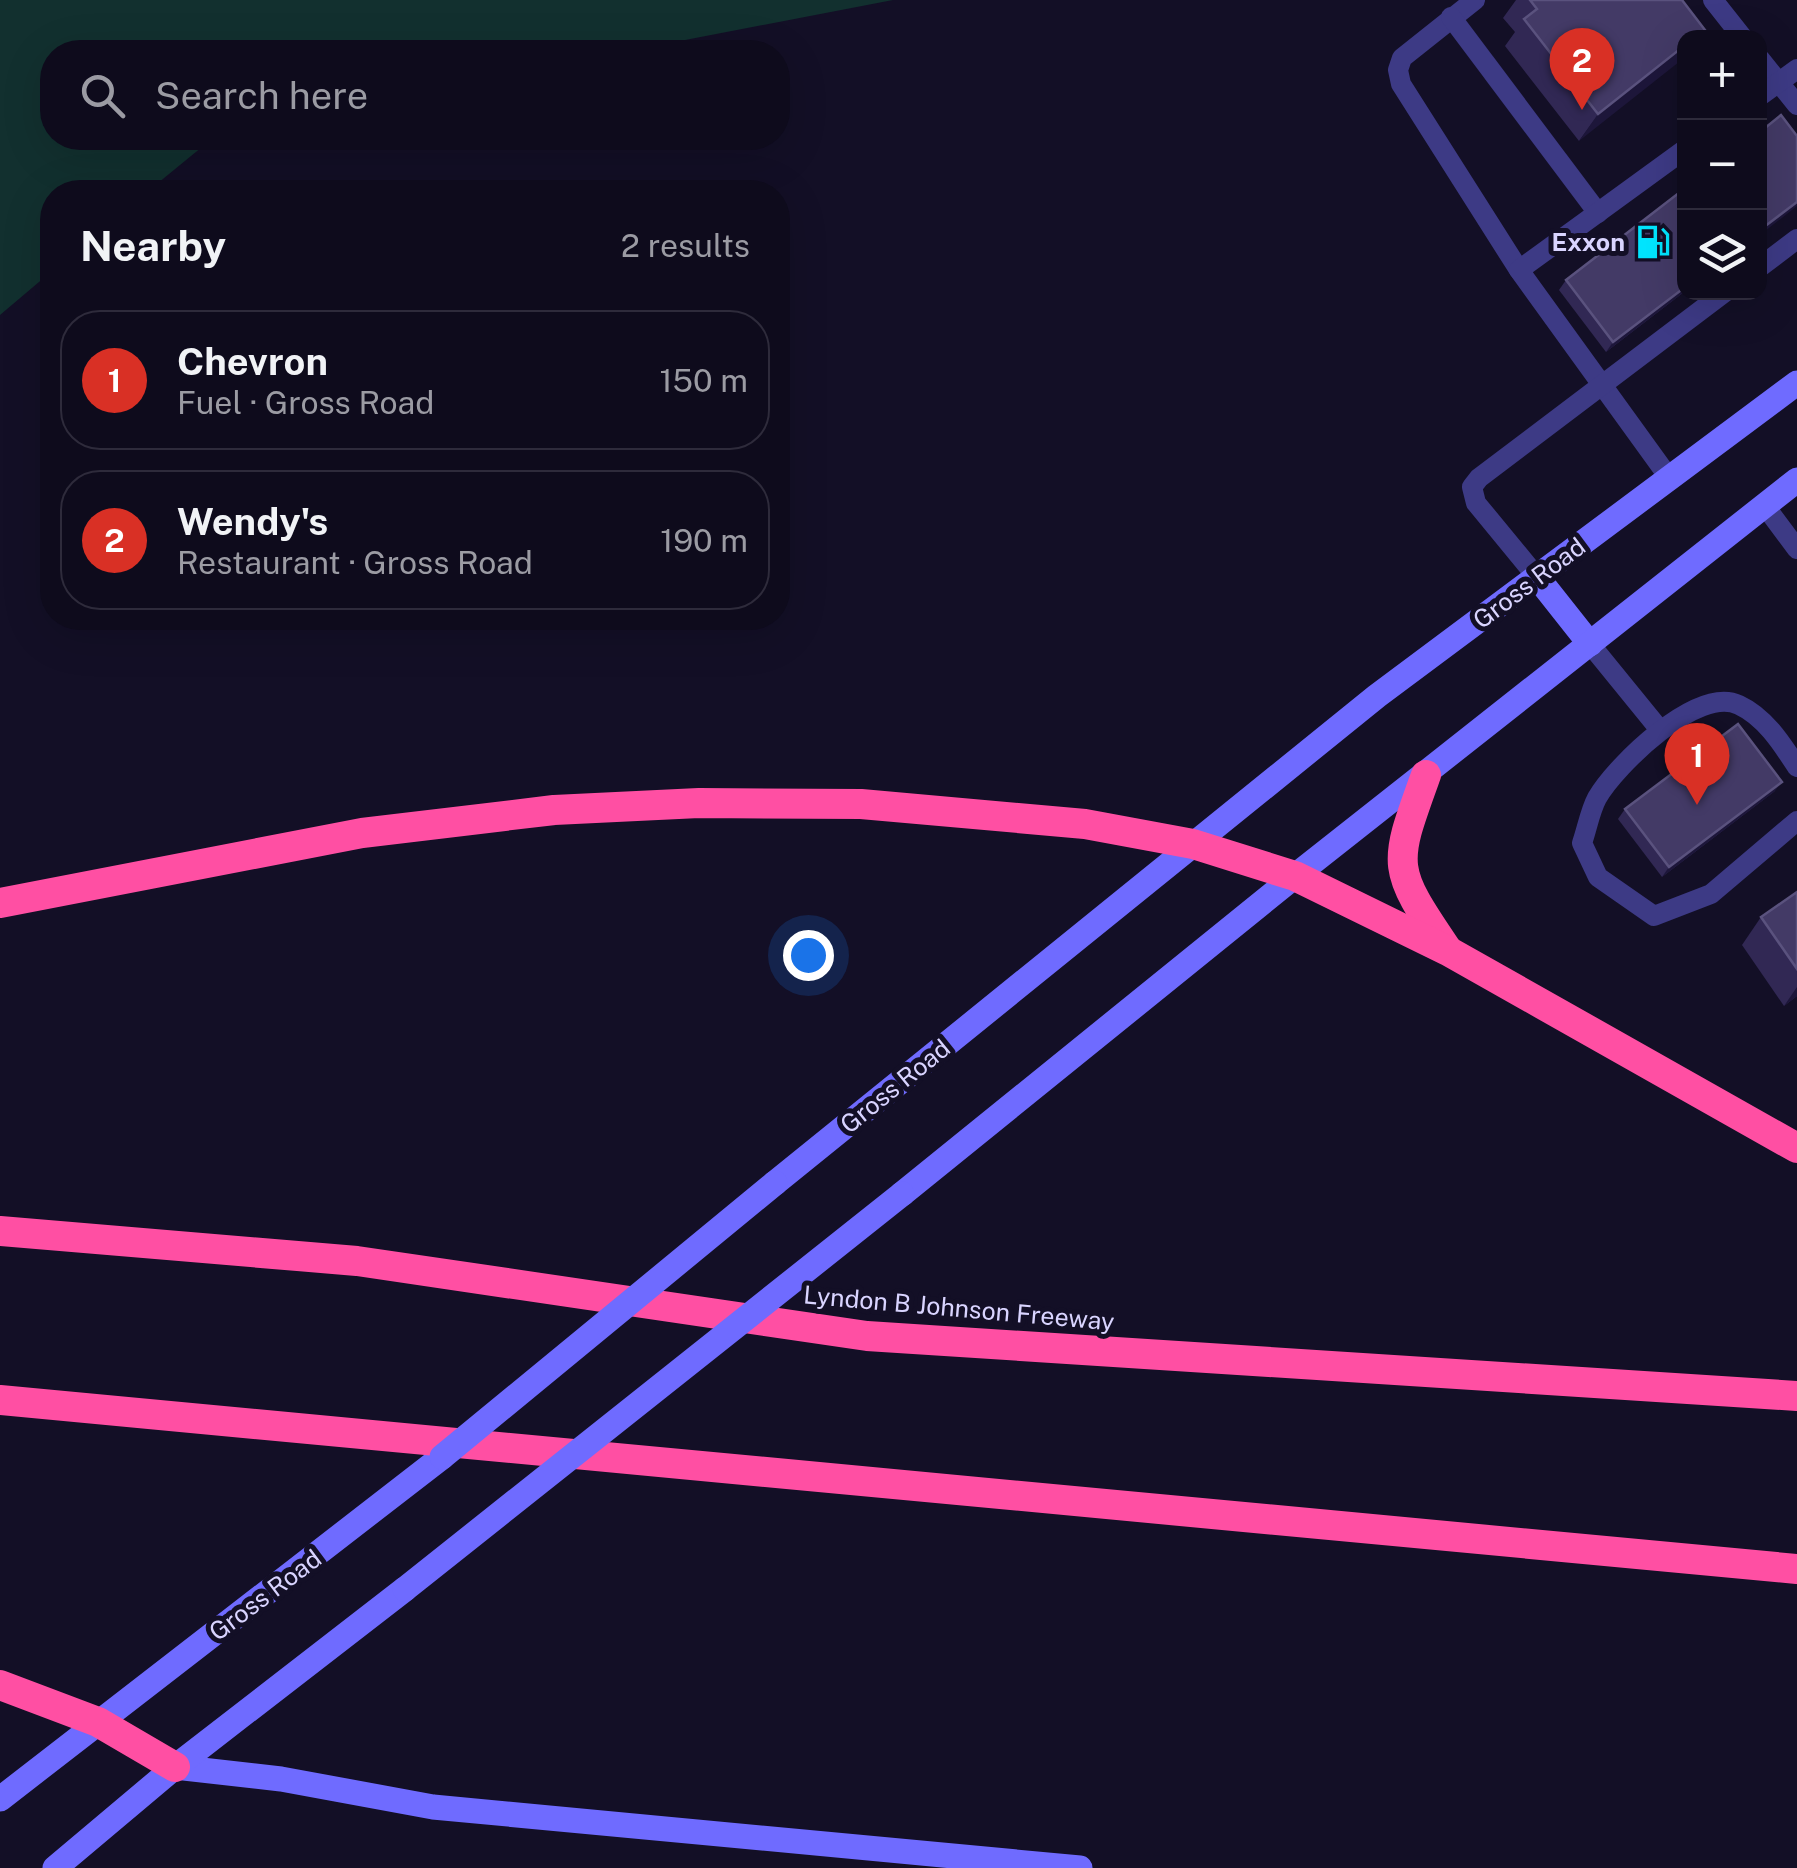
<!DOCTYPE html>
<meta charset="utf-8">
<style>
body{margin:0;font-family:"Public Sans",sans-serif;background:#1c1929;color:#f1f3f6}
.controls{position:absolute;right:30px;top:30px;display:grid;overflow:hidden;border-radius:20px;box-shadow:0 10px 40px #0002}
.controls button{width:90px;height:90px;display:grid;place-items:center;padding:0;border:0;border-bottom:2px solid #2e2b3b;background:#0e0b1c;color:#f1f3f6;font:50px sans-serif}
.you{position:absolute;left:808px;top:955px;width:35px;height:35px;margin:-25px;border:8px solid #fff;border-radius:50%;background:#1a73e8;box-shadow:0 0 0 15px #1a73e833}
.badge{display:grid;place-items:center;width:65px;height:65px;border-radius:50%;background:#d93025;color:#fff;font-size:32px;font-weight:700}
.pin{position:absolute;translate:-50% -82px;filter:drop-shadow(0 2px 5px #0008)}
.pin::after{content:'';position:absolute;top:52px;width:35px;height:30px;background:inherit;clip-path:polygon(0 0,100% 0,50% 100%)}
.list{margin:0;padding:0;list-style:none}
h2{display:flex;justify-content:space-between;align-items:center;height:130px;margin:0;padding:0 40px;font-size:42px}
h2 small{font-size:32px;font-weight:400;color:#9b9ba3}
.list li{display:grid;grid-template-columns:65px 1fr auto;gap:30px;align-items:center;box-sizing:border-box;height:140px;margin:0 20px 20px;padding:0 20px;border:2px solid #2e2b3b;border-radius:40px}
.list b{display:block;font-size:38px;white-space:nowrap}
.list p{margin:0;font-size:32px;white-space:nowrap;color:#9b9ba3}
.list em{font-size:32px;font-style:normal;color:#9b9ba3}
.icon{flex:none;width:55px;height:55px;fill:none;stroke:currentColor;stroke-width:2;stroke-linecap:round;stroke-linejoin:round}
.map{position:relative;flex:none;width:1797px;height:1868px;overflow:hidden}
.search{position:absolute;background:#0e0b1c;box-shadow:0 10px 40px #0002;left:40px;top:40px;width:750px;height:110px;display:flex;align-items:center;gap:25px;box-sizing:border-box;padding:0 35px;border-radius:40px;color:#9b9ba3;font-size:38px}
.panel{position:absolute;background:#0e0b1c;box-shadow:0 10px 40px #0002;left:40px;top:180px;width:750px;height:450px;border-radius:40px}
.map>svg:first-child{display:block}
</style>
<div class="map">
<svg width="1797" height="1868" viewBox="0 0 1797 1868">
<rect width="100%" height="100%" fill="#130f26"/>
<polygon fill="#12302f" points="0,0 893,0 623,52 52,52 52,138 213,138 147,192 52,192 52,271 0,315"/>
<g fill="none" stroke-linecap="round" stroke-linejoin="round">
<g stroke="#3d3a85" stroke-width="20">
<polyline points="1475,0 1402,58 1398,70 1401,84 1519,270"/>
<polyline points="1713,0 1743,38"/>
<polyline points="1451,17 1598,213"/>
<polyline points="1760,59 1797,105"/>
<polyline points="1760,96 1797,69"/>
<polyline points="1760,267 1797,239"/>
<polyline points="1670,479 1519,270 1684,150"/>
<polyline points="1765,506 1797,549"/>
<polyline points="1537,577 1476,503 1472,487 1479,478 1725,292"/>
<polyline points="1590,644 1660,730"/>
<path d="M1797,767C1782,744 1765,717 1739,705C1698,685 1616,765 1597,798C1590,811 1587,829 1582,843L1598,877L1654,916L1711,894L1797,821"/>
</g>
<g stroke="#6f6bff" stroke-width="25">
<polyline points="1537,577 1590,644"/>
<polyline points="775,1183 1377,696 1797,383"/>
<polyline points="902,1194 1295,876 1797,480"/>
<polyline points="175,1767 281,1779 433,1807 1080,1868"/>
<polyline points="0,1799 442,1457"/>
<polyline points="55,1868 175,1767 405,1589"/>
</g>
<g stroke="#ff4fa3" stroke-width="30">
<path d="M1426,775C1393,866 1391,867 1446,948"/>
<polyline points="0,903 362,833 554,810 699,803 861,804 1085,824 1193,844 1295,876 1448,951 1797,1148"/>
<polyline points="0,1231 357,1261 867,1336 1797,1396"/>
<polyline points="0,1400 1797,1569"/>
<polyline points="0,1685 98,1722 175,1767"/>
</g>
<g stroke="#6f6bff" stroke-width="25">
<polyline points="442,1457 775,1183"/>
<polyline points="405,1589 902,1194"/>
</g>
</g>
<g fill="#312854">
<polygon points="1516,0 1682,0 1579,141 1505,46 1515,32 1503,18"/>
<polygon points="1566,280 1684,292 1606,352 1559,290"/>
<polygon points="1775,791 1662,877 1618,819 1625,809"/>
<polygon points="1797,892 1797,996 1784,1006 1742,945 1761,917"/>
</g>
<g fill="#1d163a">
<polygon points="1684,46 1684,58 1579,141 1598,114"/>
<polygon points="1797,202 1797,206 1760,235 1760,230"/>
<polygon points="1684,288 1684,292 1606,352 1613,342"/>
<polygon points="1782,782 1775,791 1662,877 1669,867"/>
<polygon points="1797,987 1797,996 1784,1006"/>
</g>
<g fill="#433a66" stroke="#5a527e" stroke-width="2.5">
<polygon points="1530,0 1682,0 1705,30 1695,38 1684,38 1684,46 1598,114 1524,19 1537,9"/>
<polygon points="1781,115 1797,136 1797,202 1760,230 1760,132"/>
<polygon points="1684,189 1684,288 1613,342 1566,280"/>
<polygon points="1738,724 1782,782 1669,867 1625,809"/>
<polygon points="1797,892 1797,969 1761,917"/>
</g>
<defs>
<g id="fuel-bare" transform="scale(2.7)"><path d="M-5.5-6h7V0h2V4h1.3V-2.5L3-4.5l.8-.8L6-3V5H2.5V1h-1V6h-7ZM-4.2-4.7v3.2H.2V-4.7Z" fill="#00e5ff" stroke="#130f26" stroke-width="2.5" paint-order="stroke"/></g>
</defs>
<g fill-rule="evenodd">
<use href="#fuel-bare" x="1653" y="242"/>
</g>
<g text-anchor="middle" stroke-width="10" stroke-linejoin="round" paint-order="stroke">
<g font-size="25" font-weight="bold" fill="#d9d4ff" stroke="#130f26" text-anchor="end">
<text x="1625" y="251">Exxon</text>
</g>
<g font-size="25" fill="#d9d4ff" stroke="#130f26">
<text transform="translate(1529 583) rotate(-37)" y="9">Gross Road</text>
<text transform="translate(895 1086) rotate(-39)" y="9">Gross Road</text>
<text transform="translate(959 1308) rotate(5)" y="9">Lyndon B Johnson Freeway</text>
<text transform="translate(265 1595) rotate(-37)" y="9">Gross Road</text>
</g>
</g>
</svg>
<div class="controls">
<button>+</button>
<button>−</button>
<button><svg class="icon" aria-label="layers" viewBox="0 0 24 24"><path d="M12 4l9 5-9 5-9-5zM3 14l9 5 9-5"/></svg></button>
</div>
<div class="you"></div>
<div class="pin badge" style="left:1697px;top:805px">1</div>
<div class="pin badge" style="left:1582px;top:110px">2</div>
<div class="search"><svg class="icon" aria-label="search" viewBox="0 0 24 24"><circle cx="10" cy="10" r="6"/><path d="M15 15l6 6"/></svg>Search here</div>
<section class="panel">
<h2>Nearby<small>2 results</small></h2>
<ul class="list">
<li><span class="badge">1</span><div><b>Chevron</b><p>Fuel · Gross Road</p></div><em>150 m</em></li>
<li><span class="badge">2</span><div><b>Wendy's</b><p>Restaurant · Gross Road</p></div><em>190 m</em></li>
</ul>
</section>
</div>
